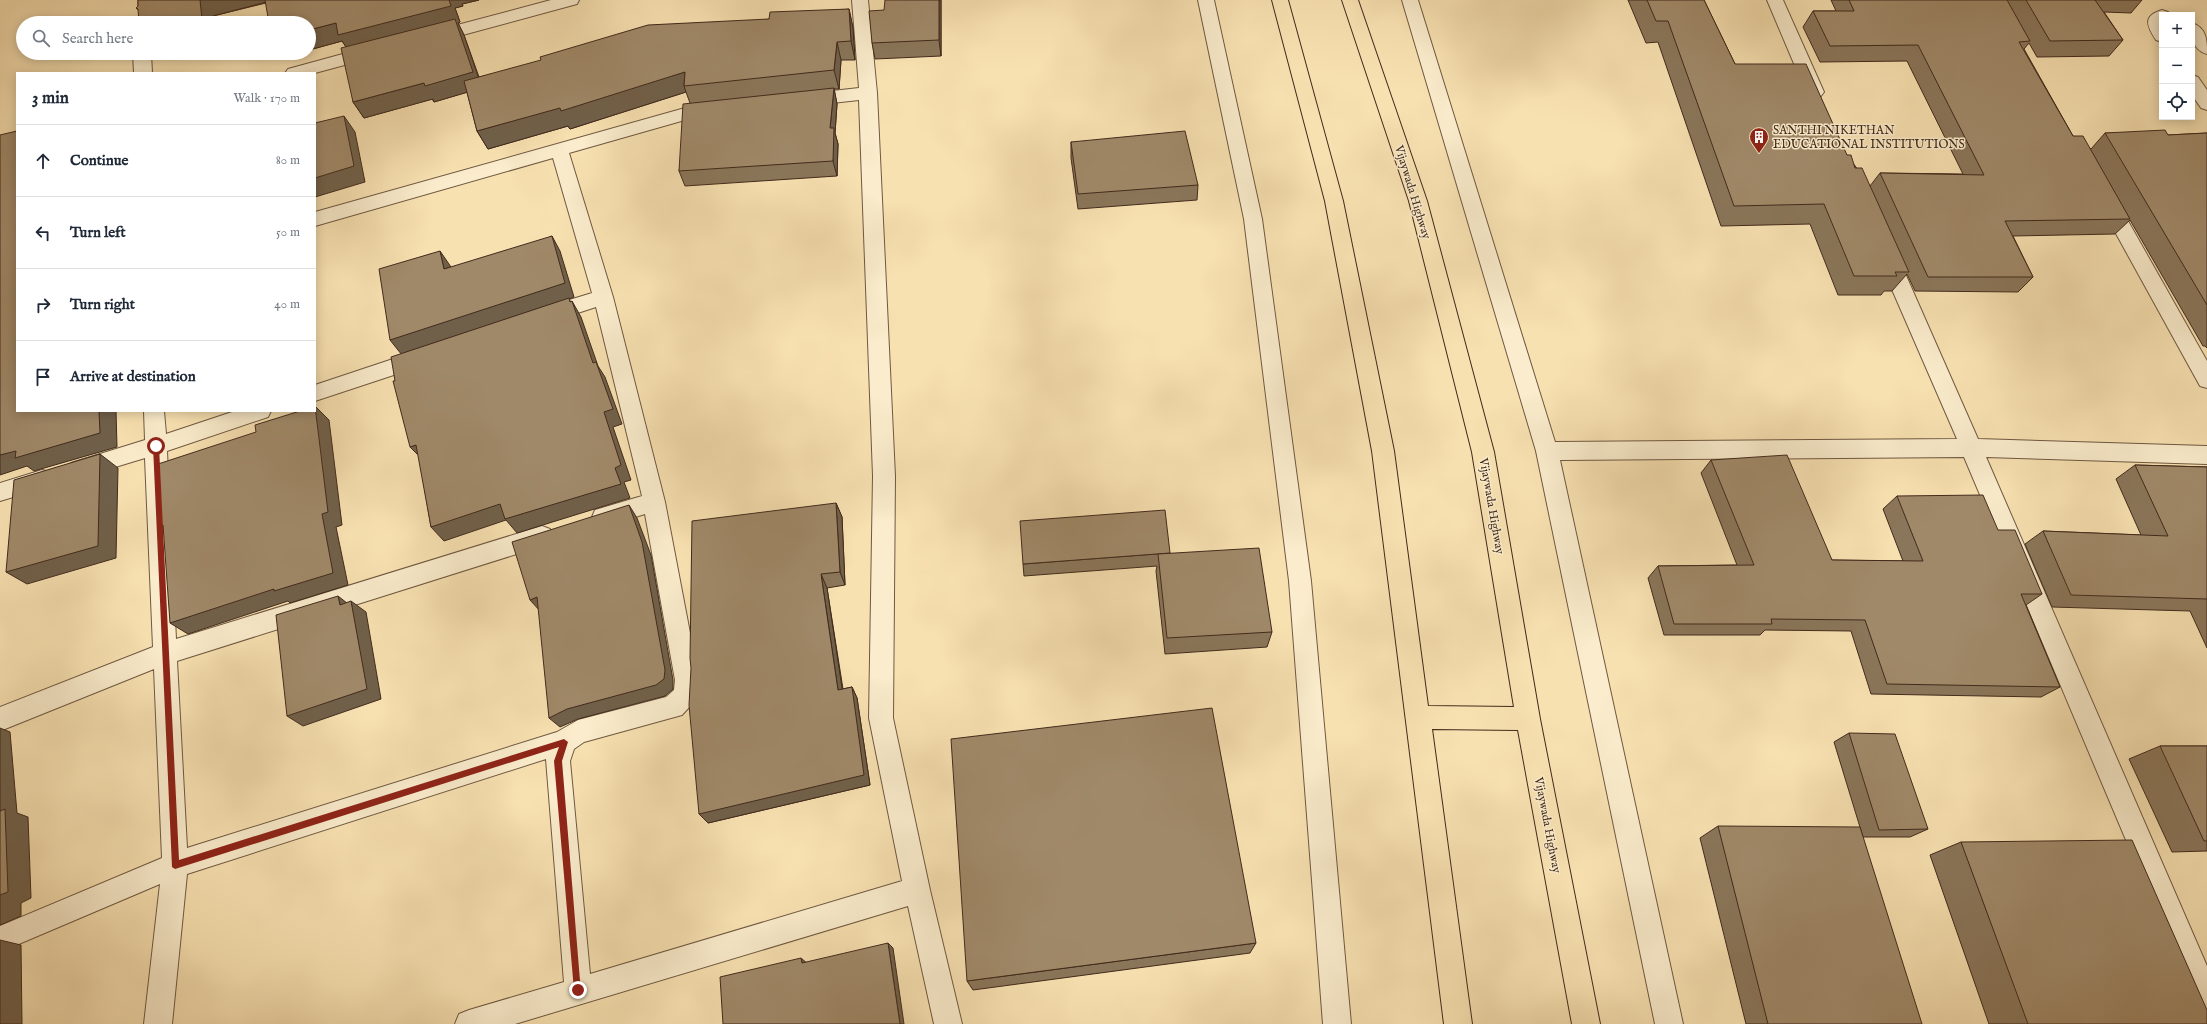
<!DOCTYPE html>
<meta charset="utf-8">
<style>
body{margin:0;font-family:"IM FELL English",serif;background:#f2f2f3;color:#1f2937}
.controls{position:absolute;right:12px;top:12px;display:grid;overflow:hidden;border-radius:0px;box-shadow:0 2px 10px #0003}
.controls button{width:36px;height:36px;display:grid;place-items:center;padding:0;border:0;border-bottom:1px solid #e0e1e3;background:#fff;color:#1f2937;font:20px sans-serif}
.stop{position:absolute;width:12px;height:12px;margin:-9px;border:3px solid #8f2418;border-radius:50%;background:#fff}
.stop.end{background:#8f2418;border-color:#fff;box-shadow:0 1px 4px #0008}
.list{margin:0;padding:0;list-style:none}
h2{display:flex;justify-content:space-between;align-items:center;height:52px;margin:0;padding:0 16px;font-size:17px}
h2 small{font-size:13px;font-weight:400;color:#747a83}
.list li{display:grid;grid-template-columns:26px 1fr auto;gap:12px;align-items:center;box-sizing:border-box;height:72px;padding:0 16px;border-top:1px solid #e0e1e3}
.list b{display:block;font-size:15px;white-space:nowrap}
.list em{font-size:13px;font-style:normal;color:#747a83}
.icon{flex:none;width:22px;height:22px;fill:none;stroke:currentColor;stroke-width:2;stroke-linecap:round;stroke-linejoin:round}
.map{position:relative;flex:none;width:2207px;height:1024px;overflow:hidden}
.search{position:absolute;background:#fff;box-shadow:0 2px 10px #0003;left:16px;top:16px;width:300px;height:44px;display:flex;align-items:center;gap:10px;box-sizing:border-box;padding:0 14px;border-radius:22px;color:#747a83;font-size:15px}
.panel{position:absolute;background:#fff;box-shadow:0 2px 10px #0003;left:16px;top:72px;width:300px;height:340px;border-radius:0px}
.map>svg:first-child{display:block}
</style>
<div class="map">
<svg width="2207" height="1024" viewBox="0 0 2207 1024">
<rect width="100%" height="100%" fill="#f8e1b1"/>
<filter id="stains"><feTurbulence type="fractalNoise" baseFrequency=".005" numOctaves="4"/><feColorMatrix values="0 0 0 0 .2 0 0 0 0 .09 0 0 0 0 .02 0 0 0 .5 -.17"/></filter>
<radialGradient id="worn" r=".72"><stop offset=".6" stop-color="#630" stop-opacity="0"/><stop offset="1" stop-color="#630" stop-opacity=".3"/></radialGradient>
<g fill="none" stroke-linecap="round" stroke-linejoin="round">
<g stroke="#6f5841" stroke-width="2">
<g id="minor">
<polygon points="551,0 579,0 577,4 433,43 427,41 425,37 427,33"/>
<polygon points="852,0 868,0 877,93 895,476 893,718 930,890 962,1024 934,1024 908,906 515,1024 455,1024 459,1014 469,1010 564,982 546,759 187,874 172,1024 144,1024 160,884 0,952 0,926 162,858 154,669 0,731 0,707 153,647 145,458 79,478 71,475 68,469 71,463 145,440 144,411 164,411 166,434 235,411 271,411 268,417 167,451 176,639 542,526 550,529 553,536 550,543 542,546 177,661 187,848 557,732 578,720 666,697 674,690 675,680 645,514 603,527 595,524 592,517 595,510 642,496 596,307 547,323 540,321 537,315 540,309 592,293 553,158 315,226 315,212 692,106 711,104 717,106 720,110 717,114 692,118 569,153 613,297 665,502 699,680 697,695 693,703 682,715 584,742 574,749 570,761 590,974 902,881 869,718 873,476 859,100 805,106 799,104 796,100 799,96 805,94 859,88"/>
<polygon points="1198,0 1214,0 1262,219 1311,581 1351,1024 1323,1024 1289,581 1244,219"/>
<polygon points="1402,0 1418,0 1555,442 1957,439 1877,255 1880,250 1887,248 1894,250 1897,255 1978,439 2207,446 2207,464 1986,457 2207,966 2207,1012 2197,1008 1964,457 1560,460 1683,1024 1655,1024 1536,451"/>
<polygon points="1767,0 1783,0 1824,92 1821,96 1815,98 1809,96 1806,92"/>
<path d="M2162,10L2168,12L2170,15H2162V42L2156,40C2147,26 2142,16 2162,10Z"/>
<path d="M2192,23C2207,28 2207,41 2207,54C2192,50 2192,37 2192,23Z"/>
<polygon points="372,46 378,48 381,52 378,56 315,73 285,73 288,69"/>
<polygon points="133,53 151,53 152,73 134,73"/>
<polygon points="2192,75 2198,77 2207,90 2207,110 2201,108 2192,95"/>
<polygon points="2107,194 2114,196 2207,361 2207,388 2200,386 2098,201 2100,196"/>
<polygon points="420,350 427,352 430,358 427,364 315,401 315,385"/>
<polygon points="42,470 50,472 53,479 50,486 0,501 0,483"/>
</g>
</g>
<g stroke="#412a1c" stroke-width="2">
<polygon id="highway" points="1272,0 1288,0 1343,201 1394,451 1428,706 1514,707 1472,452 1409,201 1342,0 1358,0 1427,201 1494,452 1540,719 1600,1024 1572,1024 1518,730 1432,729 1472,1024 1444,1024 1372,451 1325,201"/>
</g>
<use href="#minor" fill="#faeccc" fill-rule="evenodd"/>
<use href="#highway" fill="#f8e1b1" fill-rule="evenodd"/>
</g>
<g fill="#8a765a" stroke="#412a1c">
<polygon points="138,0 479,0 462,4 463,6 455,8 460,22 458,23 464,35 479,77 769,19 849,9 853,28 855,60 841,60 839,89 834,89 837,104 835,133 838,144 837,176 685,186 679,171 690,103 686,92 570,129 568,126 488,149 477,131 467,92 434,102 432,99 364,118 353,102 346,47 342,41 309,50 309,23 266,3 213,16 139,11 136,8 138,6"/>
<polygon points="941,0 941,56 875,59 872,43 884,10"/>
<polygon points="1628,0 1704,0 1735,64 1847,155 1870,186 1880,173 1963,174 1907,61 1820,62 1803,27 1813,11 1836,11 1831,0 2142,0 2131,13 2104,12 2123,40 2109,56 2037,57 2029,43 2024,49 2073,136 2091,149 2105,133 2168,135 2207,133 2207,348 2205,346 2203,346 2130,220 2115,234 2013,236 2033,277 2018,292 1915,291 1907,274 1892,291 1884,291 1881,295 1838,295 1810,224 1721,226 1658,42 1646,43"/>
<polygon points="1071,142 1198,185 1197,200 1078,209 1071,158"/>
<polygon points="1711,460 1832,560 1903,561 1883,509 1897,496 1998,530 2042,594 2026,605 2060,687 2041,697 1871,694 1851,631 1765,630 1760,635 1664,635 1648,578 1658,566 1737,565 1701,473"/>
<polygon points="2135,465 2207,467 2207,648 2190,611 2052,607 2025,544 2043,531 2141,535 2116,479"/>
<polygon points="836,503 842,517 845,585 827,588 843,689 852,687 857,698 870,785 708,823 699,814"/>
<polygon points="1170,553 1272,632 1267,647 1165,654 1156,571 1157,566 1024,576 1023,564"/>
<polygon points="1849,733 1928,829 1910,837 1863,837 1834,742"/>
<polygon points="2160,746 2207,746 2207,851 2172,852 2129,759"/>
<polygon points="1718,826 1922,1024 1746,1024 1700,838"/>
<polygon points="1961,842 2207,1024 1989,1024 1930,855"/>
<polygon points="1256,943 1250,953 973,990 967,981"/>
</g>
<g fill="#70604a" stroke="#412a1c">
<polygon points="200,0 274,0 213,16 213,23 185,23"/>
<polygon points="449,0 479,0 462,4 463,6 455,8 460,22 458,23 464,35 482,88 434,102 433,99 364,118 353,102 424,83 473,72 349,51 342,41 309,50 309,30 336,23"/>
<polygon points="939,0 941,0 941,56 939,40"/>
<polygon points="849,9 853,28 855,60 851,41"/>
<polygon points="837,42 841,60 839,89 834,70"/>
<polygon points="280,53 296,53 283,56"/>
<polygon points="685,72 684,86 686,92 570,129 568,126 488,149 477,131"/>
<polygon points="834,88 837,104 835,133 838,144 837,176 833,161 830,128"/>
<polygon points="344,116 355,132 365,182 315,197 315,178"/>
<polygon points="552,236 560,251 574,297 569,299 573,306 572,301 581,317 598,366 605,377 622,424 613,427 631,480 624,482 630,498 517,533 506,520 444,541 431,527 402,355 390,340"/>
<polygon points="440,251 451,267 444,269"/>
<polygon points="315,406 329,420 342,525 336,527 348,585 290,603 288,601 188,634 170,623 322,514"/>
<polygon points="99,411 116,411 117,447 34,471 27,466 0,475 0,455"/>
<polygon points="416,445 424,461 410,447"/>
<polygon points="100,454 118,468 116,558 27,584 6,572"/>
<polygon points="836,503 842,517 845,585 840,572"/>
<polygon points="629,505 637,518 651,555 673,680 673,689 665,696 578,719 560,727 549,718"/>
<polygon points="163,525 176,539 159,527"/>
<polygon points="821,574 827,588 844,701 838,690"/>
<polygon points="338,596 352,607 351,601 366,612 381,699 303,726 287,716 340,605"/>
<polygon points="537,597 541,612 530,600"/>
<polygon points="852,687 857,698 870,785 708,823 699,814"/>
<polygon points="0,728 10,732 17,813 28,817 31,898 21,903 21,916 0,925"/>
<polygon points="0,940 21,945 22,1024 0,1024"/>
<polygon points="888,943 893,948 904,1024 900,1024"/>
<polygon points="801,958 808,964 802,963"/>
</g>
<g fill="#a08969" stroke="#412a1c">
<polygon points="138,0 200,0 202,19 185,23 139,23 138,9 136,8 138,6"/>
<polygon points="265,0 449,0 451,6 338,35 336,23 309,30 309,23 269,23"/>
<polygon points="885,0 939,0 939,40 872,43 869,11 884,10"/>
<polygon points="1647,0 1704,0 1735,64 1806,64 1847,155 1851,155 1855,168 1862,168 1909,272 1895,272 1897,276 1854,276 1824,204 1734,206 1668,21 1656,21"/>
<polygon points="1849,0 2007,0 2030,41 2019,42 2073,136 2083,136 2130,219 2005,221 2033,277 1928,277 1880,173 1984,175 1918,45 1830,46 1813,11 1854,11"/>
<polygon points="2026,0 2095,0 2123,40 2050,41"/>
<polygon points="849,9 851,41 837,42 834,70 684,86 685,72 561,111 560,108 477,131 464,81 541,60 540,57 648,25 769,19 770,12"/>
<polygon points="455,19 473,72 425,86 424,83 353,102 341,48"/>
<polygon points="834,88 830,128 834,128 833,161 679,171 683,104"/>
<polygon points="344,116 354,166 315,178 315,123"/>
<polygon points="2165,130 2168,135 2207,133 2207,305 2105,133"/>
<polygon points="17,131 17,411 99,411 100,433 15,458 16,451 0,455 0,135"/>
<polygon points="1185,131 1198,185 1078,194 1071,142"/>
<polygon points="552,236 565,283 390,340 379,269 440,251 444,269"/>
<polygon points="569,298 570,302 572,301 593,363 596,362 613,409 604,412 621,465 615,468 621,484 505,519 500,504 431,527 416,445 410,447 393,381 395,381 391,357"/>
<polygon points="315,406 328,512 322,514 333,573 274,591 274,589 170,623 163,525 159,527 155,465 256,432 255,425 300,411 315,411"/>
<polygon points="100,454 98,546 6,572 14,480"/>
<polygon points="1787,455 1832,560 1923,561 1897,496 1983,495 1998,530 2015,530 2042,594 2021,594 2060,687 1887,684 1865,620 1771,619 1772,624 1674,624 1658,566 1754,565 1711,460"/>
<polygon points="2135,465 2207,467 2207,599 2071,595 2043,531 2168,536"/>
<polygon points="836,503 840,572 821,574 838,690 852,687 864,775 699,814 689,705 691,668 690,658 692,521"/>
<polygon points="629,505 642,542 665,670 664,679 656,685 567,709 549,718 537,597 530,600 512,542"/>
<polygon points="1165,510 1170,553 1023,564 1020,521"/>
<polygon points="1259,548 1272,632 1167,638 1158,554"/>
<polygon points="338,596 340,605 351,601 367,689 287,716 276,615"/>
<polygon points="1212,708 1256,943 967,981 951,739"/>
<polygon points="1849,733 1895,734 1928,829 1879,830"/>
<polygon points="2160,746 2207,746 2207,841 2204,841"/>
<polygon points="5,809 8,892 0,895 0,811"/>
<polygon points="1718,826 1860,827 1922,1024 1768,1024"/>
<polygon points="2132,840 2207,1010 2207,1024 2028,1024 1961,842"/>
<polygon points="888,943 900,1024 723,1024 720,977 801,958 802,963"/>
</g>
<polygon fill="#8f2418" points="156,443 159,446 179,860 564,739 568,742 562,761 581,993 575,993 574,990 554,761 559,747 175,869 172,867 153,446"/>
<defs>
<g id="building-pin" transform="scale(1)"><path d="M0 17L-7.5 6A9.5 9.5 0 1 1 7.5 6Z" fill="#8f2418" stroke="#faeccc"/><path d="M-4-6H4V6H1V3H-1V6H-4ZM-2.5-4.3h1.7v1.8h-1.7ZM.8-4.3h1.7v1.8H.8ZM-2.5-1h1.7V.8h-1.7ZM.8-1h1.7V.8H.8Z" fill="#fff"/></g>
</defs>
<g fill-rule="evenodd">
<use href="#building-pin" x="1759" y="137"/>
</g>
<g text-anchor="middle" stroke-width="3" stroke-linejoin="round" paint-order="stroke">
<g font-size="12" fill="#412a1c" stroke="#faeccc" text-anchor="start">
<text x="1773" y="134">SANTHI NIKETHAN<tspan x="1773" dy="14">EDUCATIONAL INSTITUTIONS</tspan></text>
</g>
<g font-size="12" fill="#412a1c" stroke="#faeccc">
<text transform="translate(1413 192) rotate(73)" y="4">Vijaywada Highway</text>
<text transform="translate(1492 506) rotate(80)" y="4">Vijaywada Highway</text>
<text transform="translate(1548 825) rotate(79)" y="4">Vijaywada Highway</text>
</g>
</g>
<rect width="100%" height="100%" filter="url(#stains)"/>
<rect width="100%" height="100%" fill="url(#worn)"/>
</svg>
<div class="controls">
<button>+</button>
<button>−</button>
<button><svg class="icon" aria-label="locate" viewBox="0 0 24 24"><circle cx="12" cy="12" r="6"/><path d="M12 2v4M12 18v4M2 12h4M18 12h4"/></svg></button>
</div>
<div class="stop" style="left:156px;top:446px"></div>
<div class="stop end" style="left:578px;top:990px"></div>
<div class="search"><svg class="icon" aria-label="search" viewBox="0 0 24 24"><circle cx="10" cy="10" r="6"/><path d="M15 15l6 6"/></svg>Search here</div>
<section class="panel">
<h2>3 min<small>Walk · 170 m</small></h2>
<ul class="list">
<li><svg class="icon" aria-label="ahead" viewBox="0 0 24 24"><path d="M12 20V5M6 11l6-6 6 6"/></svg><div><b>Continue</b></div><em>80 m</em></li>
<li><svg class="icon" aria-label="left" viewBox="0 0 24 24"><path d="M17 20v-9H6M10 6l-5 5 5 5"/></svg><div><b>Turn left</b></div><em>50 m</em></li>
<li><svg class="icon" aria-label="right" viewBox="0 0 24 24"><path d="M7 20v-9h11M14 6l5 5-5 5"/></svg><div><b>Turn right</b></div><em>40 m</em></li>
<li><svg class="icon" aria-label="arrive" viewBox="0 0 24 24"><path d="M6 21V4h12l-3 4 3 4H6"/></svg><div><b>Arrive at destination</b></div></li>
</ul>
</section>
</div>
